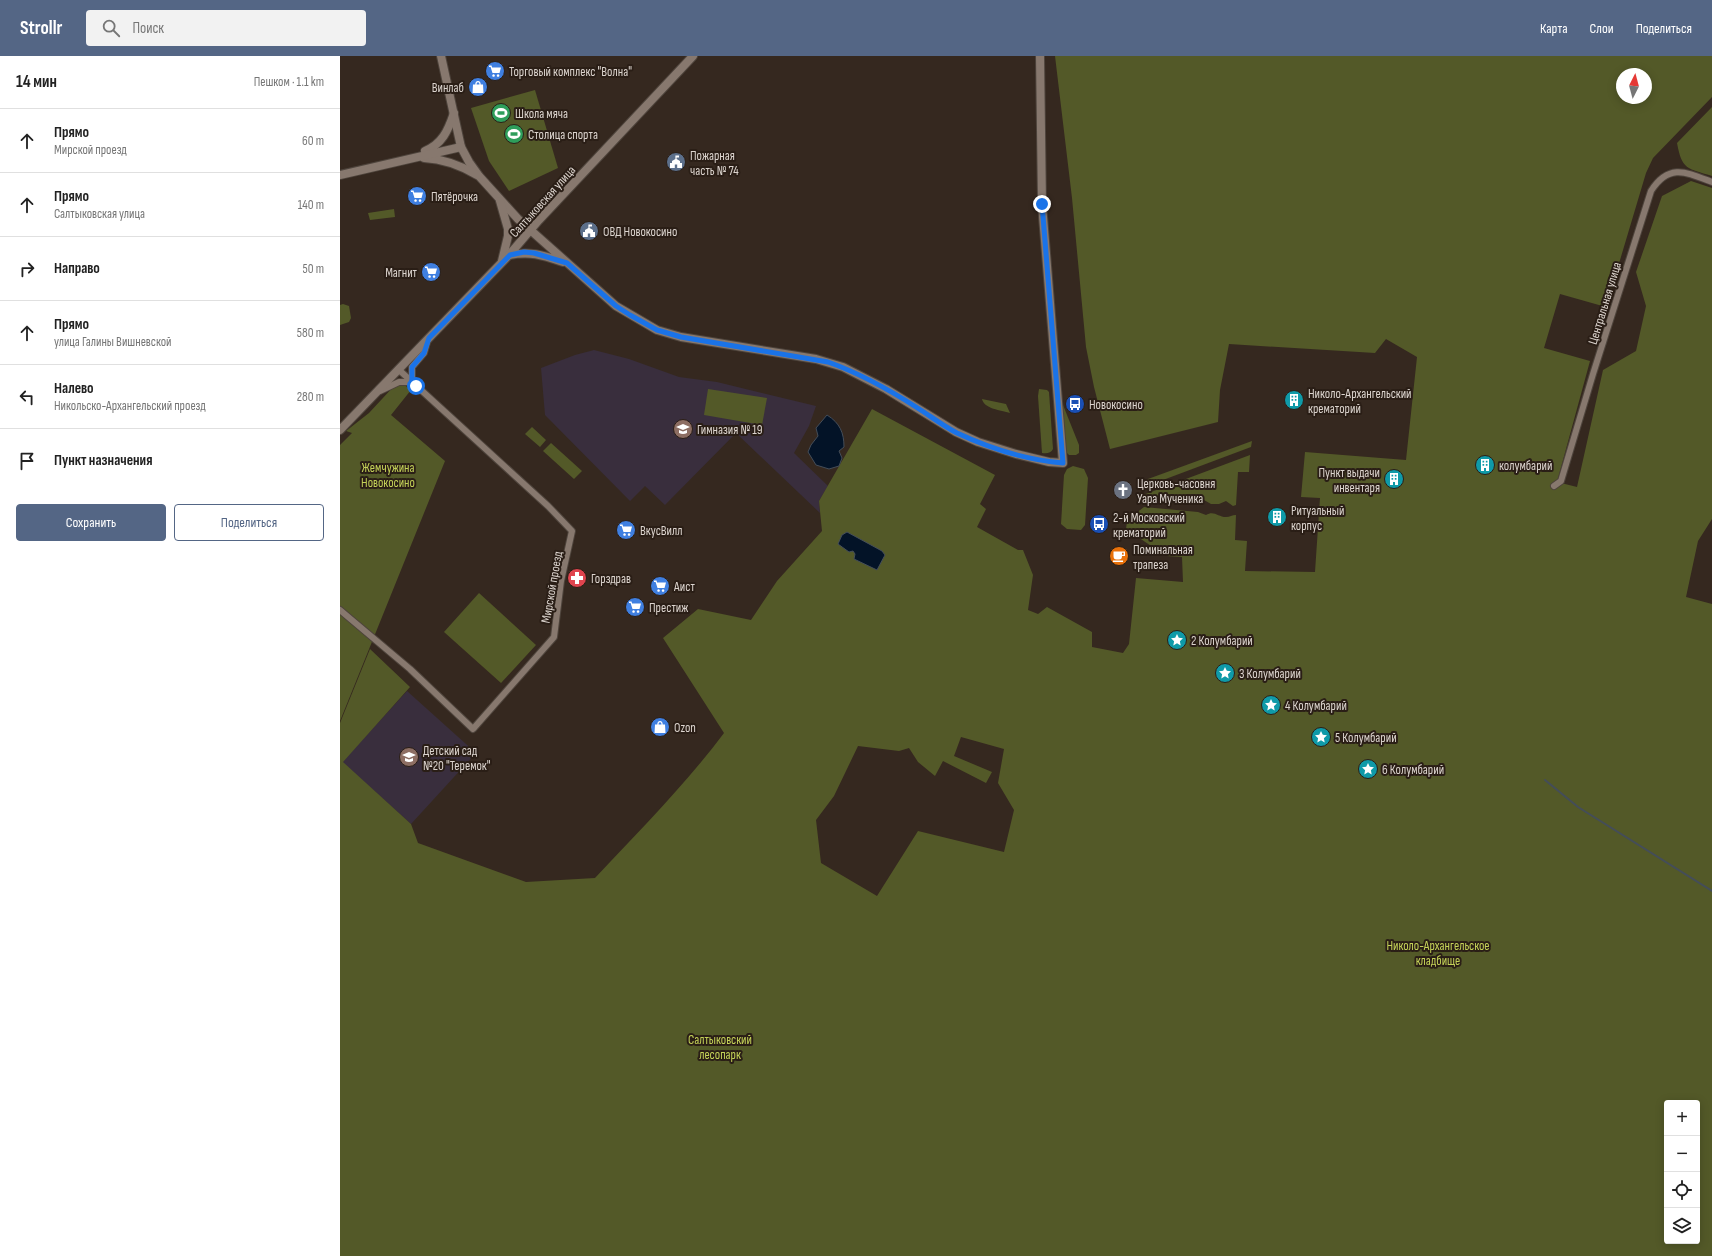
<!DOCTYPE html>
<html lang="ru">
<meta charset="utf-8">
<style>
body{margin:0;font-family:"Sofia Sans Condensed",sans-serif;background:#f2f2f2;color:#222}
.controls{position:absolute;right:12px;bottom:12px;display:grid;overflow:hidden;border-radius:4px;box-shadow:0 2px 10px #0003}
.controls button{width:36px;height:36px;display:grid;place-items:center;padding:0;border:0;border-bottom:1px solid #e0e0e0;background:#fff;color:#222;font:20px sans-serif}
.compass{position:absolute;left:1276px;top:12px;width:36px;height:36px;border-radius:50%;background:#fff;box-shadow:0 2px 10px #0003;rotate:6deg}
.stop{position:absolute;width:12px;height:12px;margin:-9px;border:3px solid #1a73e8;border-radius:50%;background:#fff}
.stop.end{background:#1a73e8;border-color:#fff;box-shadow:0 1px 4px #0008}
.list{margin:0;padding:0;list-style:none}
h2{display:flex;justify-content:space-between;align-items:center;height:52px;margin:0;padding:0 16px;font-size:17px}
h2 small{font-size:13px;font-weight:400;color:#767676}
.list li{display:grid;grid-template-columns:26px 1fr auto;gap:12px;align-items:center;box-sizing:border-box;height:64px;padding:0 16px;border-top:1px solid #e0e0e0}
.list b{display:block;font-size:15px;white-space:nowrap}
.list p{margin:0;font-size:13px;white-space:nowrap;color:#767676}
.list em{font-size:13px;font-style:normal;color:#767676}
.actions{display:flex;gap:8px;padding:12px 16px}
.actions a{flex:1;padding:9px 0;border:1px solid #546685;border-radius:4px;text-align:center;font-size:14px;color:#546685}
.actions .main{background:#546685;color:#fff}
.icon{flex:none;width:22px;height:22px;fill:none;stroke:currentColor;stroke-width:2;stroke-linecap:round;stroke-linejoin:round}
.map{position:relative;flex:none;width:1372px;height:1200px;overflow:hidden}
header{display:flex;align-items:center;gap:24px;box-sizing:border-box;height:56px;padding:0 20px;background:#546685;color:#fff}
header strong{font-size:19px}
nav{display:flex;gap:22px;margin-inline-start:auto;font-size:14px}
.search{width:280px;height:36px;background:#f2f2f2;display:flex;align-items:center;gap:10px;box-sizing:border-box;padding:0 14px;border-radius:4px;color:#767676;font-size:15px}
main{display:flex}
aside{flex:1;background:#fff}
.map>svg:first-child{display:block}
</style>
<header>
<strong>Strollr</strong>
<div class="search"><svg class="icon" aria-label="search" viewBox="0 0 24 24"><circle cx="10" cy="10" r="6"/><path d="M15 15l6 6"/></svg>Поиск</div>
<nav><a>Карта</a><a>Слои</a><a>Поделиться</a></nav>
</header>
<main>
<aside>
<h2>14 мин<small>Пешком · 1.1 km</small></h2>
<ul class="list">
<li><svg class="icon" aria-label="ahead" viewBox="0 0 24 24"><path d="M12 20V5M6 11l6-6 6 6"/></svg><div><b>Прямо</b><p>Мирской проезд</p></div><em>60 m</em></li>
<li><svg class="icon" aria-label="ahead" viewBox="0 0 24 24"><path d="M12 20V5M6 11l6-6 6 6"/></svg><div><b>Прямо</b><p>Салтыковская улица</p></div><em>140 m</em></li>
<li><svg class="icon" aria-label="right" viewBox="0 0 24 24"><path d="M7 20v-9h11M14 6l5 5-5 5"/></svg><div><b>Направо</b></div><em>50 m</em></li>
<li><svg class="icon" aria-label="ahead" viewBox="0 0 24 24"><path d="M12 20V5M6 11l6-6 6 6"/></svg><div><b>Прямо</b><p>улица Галины Вишневской</p></div><em>580 m</em></li>
<li><svg class="icon" aria-label="left" viewBox="0 0 24 24"><path d="M17 20v-9H6M10 6l-5 5 5 5"/></svg><div><b>Налево</b><p>Никольско-Архангельский проезд</p></div><em>280 m</em></li>
<li><svg class="icon" aria-label="arrive" viewBox="0 0 24 24"><path d="M6 21V4h12l-3 4 3 4H6"/></svg><div><b>Пункт назначения</b></div></li>
</ul>
<div class="actions"><a class="main">Сохранить</a><a>Поделиться</a></div>
</aside>
<div class="map">
<svg width="1372" height="1200" viewBox="0 0 1372 1200">
<rect width="100%" height="100%" fill="#35281f"/>
<g fill="#392e3d">
<polygon points="254,294 289,303 339,321 377,326 476,350 469,370 454,397 488,430 479,445 480,457 396,377 325,449 305,430 290,445 205,359 201,312 235,299"/>
<polygon points="67,635 136,697 71,768 2,706"/>
</g>
<g fill="#535928" fill-rule="evenodd">
<path d="M715,0H1372V41L1313,102L1306,117L1266,251L1220,238L1204,292L1250,305L1217,426L1237,431L1263,314L1296,295L1306,250L1296,216L1322,140L1351,125L1372,132V463L1358,485L1346,541L1372,548V1200H0V667L30,593L70,631L3,706L71,768L78,787L186,826L255,822C299,775 345,729 384,677L323,582L358,553L411,564L437,525L482,475L479,445L532,353L655,419L640,448L646,453L637,471L678,494H683L693,519L688,554L698,558L707,551L752,576V591L783,597L789,588L796,522L843,526L842,501L826,500L786,473L788,458H795L804,451L858,456L866,459C874,454 878,461 886,461C890,461 892,459 896,459L895,484L907,485L905,515L975,516L980,442L961,441L965,396L1066,404L1077,301L1046,283L1035,297L889,288L880,334L878,366L770,393L754,331L746,291L732,142ZM1282,18H1306V42H1282ZM621,681L664,693L658,727L674,754L664,796L578,775L537,840L481,807L476,764L494,740L518,690L559,695L569,692L578,706L595,720L603,705L646,727L652,716L614,700ZM1327,1047H1357V1185H1327Z"/>
<polygon points="195,34 218,112 169,135 149,105 131,52"/>
<path d="M1372,51V120C1347,112 1342,114 1337,87Z"/>
<polygon points="54,153 55,161 30,164 28,157"/>
<polygon points="3,248 9,250 11,262 9,266 0,269 0,249"/>
<polygon points="62,327 71,334 51,359 105,405 0,665 0,389 12,377 6,375 29,357 55,329"/>
<polygon points="368,333 427,342 422,369 364,359"/>
<path d="M699,333L707,334L709,336L713,393C711,397 707,398 702,397L698,340Z"/>
<path d="M642,343L666,348L670,357C661,354 644,353 642,343Z"/>
<polygon points="721,349 723,349 739,389 739,397 736,399 729,399 726,396"/>
<polygon points="192,371 206,384 200,391 185,378"/>
<polygon points="912,385 911,391 799,433 797,427"/>
<polygon points="211,387 242,415 234,423 203,395"/>
<polygon points="910,399 909,416 898,416 896,449 893,450 886,445 879,448 871,448 864,444 860,447 804,442 803,439"/>
<polygon points="733,410 744,413 748,422 745,469 741,474 727,473 721,468 724,419 727,413"/>
<polygon points="139,537 196,589 161,627 104,576"/>
</g>
<g fill="#031327" stroke="#444d59">
<path d="M487,359C500,367 504,377 504,391L499,395L502,402L499,410L489,413L476,409L468,396L471,389L478,380L476,372Z"/>
<polygon points="507,476 542,495 545,499 537,514 514,503 515,498 513,495 509,496 498,488 502,479"/>
</g>
<g fill="none" stroke-linecap="round" stroke-linejoin="round">
<polyline stroke="#444d59" stroke-width="2" points="1205,724 1238,751 1372,835"/>
<g stroke="#4e443c" stroke-width="8">
<g id="minor">
<polyline points="72,326 72,311 84,297 88,283"/>
<polyline points="40,335 59,326 72,326"/>
<path d="M1214,430L1221,425L1253,318L1311,135C1329,107 1346,116 1372,126"/>
<polyline points="0,554 70,613 133,673 214,581 221,525 232,475 208,450 58,313"/>
</g>
</g>
<g stroke="#4e443c" stroke-width="10">
<g id="tertiary">
<polyline points="101,0 121,91 129,106 139,120 178,163 276,250 317,274 341,281 476,303 503,311 546,333 616,376 638,386 676,398 709,406 723,407 702,148 700,0"/>
<path d="M85,95C102,88 108,75 114,57"/>
<path d="M84,102C104,103 120,109 137,119"/>
<polyline points="0,119 121,91"/>
<polyline points="160,145 168,173 168,180 162,205"/>
<path d="M169,199C191,195 202,199 223,206"/>
<polyline points="0,374 169,199 199,164 353,0"/>
</g>
</g>
<use href="#minor" stroke="#87786e" stroke-width="6"/>
<use href="#tertiary" stroke="#87786e" stroke-width="8"/>
</g>
<g fill="none" stroke-linecap="round" stroke-linejoin="round">
<path stroke="#1a73e8" stroke-width="5" d="M76,330L72,326V311L84,297L89,282L170,199L184,196L194,197L227,207L276,250L290,259L317,274L341,281L488,306C519,317 548,333 576,351C589,359 603,370 617,377C649,392 687,404 723,407L702,148"/>
</g>
<defs>
<g id="supermarket-disc" transform="scale(1)"><circle r="9.5" fill="#3f7fe0" stroke="#2a1e16"/><path d="M-6-5.5h2.5l.6 2H6L4.5 2H-2.5L-4.4-4H-6ZM-1.5 3.2a1.3 1.3 0 1 0 .1 0ZM3 3.2a1.3 1.3 0 1 0 .1 0Z" fill="#fff"/></g>
<g id="shop-disc" transform="scale(1)"><circle r="9.5" fill="#3f7fe0" stroke="#2a1e16"/><path d="M-5-2.5h2.3a2.7 3.5 0 0 1 5.4 0H5L5.5 6h-11ZM-1.5-2.5h3a1.5 2.3 0 0 0-3 0Z" fill="#fff"/></g>
<g id="stadium-disc" transform="scale(1)"><circle r="9.5" fill="#2e9e5b" stroke="#2a1e16"/><path d="M0-5a6.5 5 0 1 0 0 10a6.5 5 0 1 0 0-10ZM-3.5-1.8h7v3.6h-7Z" fill="#fff"/></g>
<g id="civic-disc" transform="scale(1)"><circle r="9.5" fill="#5c6f8a" stroke="#2a1e16"/><path d="M-.6-6.5H3V-4.5H.6V-3L4-1V1h2V6H-6V1h2V-1L-.6-3ZM-1.2 2.5V6h2.4V2.5Z" fill="#fff"/></g>
<g id="building-disc" transform="scale(1)"><circle r="9.5" fill="#0f9aa8" stroke="#2a1e16"/><path d="M-4-6H4V6H1V3H-1V6H-4ZM-2.5-4.3h1.7v1.8h-1.7ZM.8-4.3h1.7v1.8H.8ZM-2.5-1h1.7V.8h-1.7ZM.8-1h1.7V.8H.8Z" fill="#fff"/></g>
<g id="bus-disc" transform="scale(1)"><circle r="9.5" fill="#1a4fb4" stroke="#2a1e16"/><path d="M-5-6H5V4H4V6H2V4H-2V6H-4V4H-5ZM-3.5-4V0h7V-4ZM-3.5 1.2v1.5H-2V1.2ZM2 1.2v1.5H3.5V1.2Z" fill="#fff"/></g>
<g id="school-disc" transform="scale(1)"><circle r="9.5" fill="#8d6e63" stroke="#2a1e16"/><path d="M0-5L7-2L0 1L-7-2ZM-4 1L0 2.5L4 1V4Q0 6-4 4Z" fill="#fff"/></g>
<g id="church-disc" transform="scale(1)"><circle r="9.5" fill="#6b7280" stroke="#2a1e16"/><path d="M-1.2-6h2.4v3.5h3.3v2.4h-3.3V6h-2.4V-.1h-3.3v-2.4h3.3Z" fill="#fff"/></g>
<g id="cafe-disc" transform="scale(1)"><circle r="9.5" fill="#e8710a" stroke="#2a1e16"/><path d="M-5.5-4.5H6V0H3Q3 3.5 0 3.5H-2.5Q-5.5 3.5-5.5 0ZM3-3.2v2h1.7v-2ZM-6 4.5H4V6H-6Z" fill="#fff"/></g>
<g id="pharmacy-disc" transform="scale(1)"><circle r="9.5" fill="#e0444e" stroke="#2a1e16"/><path d="M-2-6h4v4h4v4h-4v4h-4v-4h-4v-4h4Z" fill="#fff"/></g>
<g id="sight-disc" transform="scale(1)"><circle r="9.5" fill="#0f9aa8" stroke="#2a1e16"/><path d="M0-6L1.8-2.2L6-1.7L2.9 1.2L3.7 5.4L0 3.3L-3.7 5.4L-2.9 1.2L-6-1.7L-1.8-2.2Z" fill="#fff"/></g>
</defs>
<g fill-rule="evenodd">
<use href="#supermarket-disc" x="155" y="15"/>
<use href="#shop-disc" x="138" y="31"/>
<use href="#stadium-disc" x="161" y="57"/>
<use href="#stadium-disc" x="174" y="78"/>
<use href="#civic-disc" x="336" y="106"/>
<use href="#supermarket-disc" x="77" y="140"/>
<use href="#civic-disc" x="249" y="175"/>
<use href="#supermarket-disc" x="91" y="216"/>
<use href="#building-disc" x="954" y="344"/>
<use href="#bus-disc" x="735" y="348"/>
<use href="#school-disc" x="343" y="373"/>
<use href="#building-disc" x="1145" y="409"/>
<use href="#building-disc" x="1054" y="423"/>
<use href="#church-disc" x="783" y="434"/>
<use href="#building-disc" x="937" y="461"/>
<use href="#bus-disc" x="759" y="468"/>
<use href="#supermarket-disc" x="286" y="474"/>
<use href="#cafe-disc" x="779" y="500"/>
<use href="#pharmacy-disc" x="237" y="522"/>
<use href="#supermarket-disc" x="320" y="530"/>
<use href="#supermarket-disc" x="295" y="551"/>
<use href="#sight-disc" x="837" y="584"/>
<use href="#sight-disc" x="885" y="617"/>
<use href="#sight-disc" x="931" y="649"/>
<use href="#shop-disc" x="320" y="671"/>
<use href="#sight-disc" x="981" y="681"/>
<use href="#school-disc" x="69" y="701"/>
<use href="#sight-disc" x="1028" y="713"/>
</g>
<g text-anchor="middle" stroke-width="4" stroke-linejoin="round" paint-order="stroke">
<g font-size="13" fill="#dcd4ce" stroke="#2a1e16" text-anchor="start">
<text x="169" y="20">Торговый комплекс "Волна"</text>
<text x="124" y="36" text-anchor="end">Винлаб</text>
<text x="175" y="62">Школа мяча</text>
<text x="188" y="83">Столица спорта</text>
<text x="350" y="104">Пожарная<tspan x="350" dy="15">часть № 74</tspan></text>
<text x="91" y="145">Пятёрочка</text>
<text x="263" y="180">ОВД Новокосино</text>
<text x="77" y="221" text-anchor="end">Магнит</text>
<text x="968" y="342">Николо-Архангельский<tspan x="968" dy="15">крематорий</tspan></text>
<text x="749" y="353">Новокосино</text>
<text x="357" y="378">Гимназия № 19</text>
<text x="1159" y="414">колумбарий</text>
<text x="1040" y="421" text-anchor="end">Пункт выдачи<tspan x="1040" dy="15">инвентаря</tspan></text>
<text x="797" y="432">Церковь-часовня<tspan x="797" dy="15">Уара Мученика</tspan></text>
<text x="951" y="459">Ритуальный<tspan x="951" dy="15">корпус</tspan></text>
<text x="773" y="466">2-й Московский<tspan x="773" dy="15">крематорий</tspan></text>
<text x="300" y="479">ВкусВилл</text>
<text x="793" y="498">Поминальная<tspan x="793" dy="15">трапеза</tspan></text>
<text x="251" y="527">Горздрав</text>
<text x="334" y="535">Аист</text>
<text x="309" y="556">Престиж</text>
<text x="851" y="589">2 Колумбарий</text>
<text x="899" y="622">3 Колумбарий</text>
<text x="945" y="654">4 Колумбарий</text>
<text x="334" y="676">Ozon</text>
<text x="995" y="686">5 Колумбарий</text>
<text x="83" y="699">Детский сад<tspan x="83" dy="15">№20 "Теремок"</tspan></text>
<text x="1042" y="718">6 Колумбарий</text>
</g>
<g font-size="13" fill="#dcd4ce" stroke="#2a1e16">
<text transform="translate(202 145) rotate(-48)" y="5">Салтыковская улица</text>
<text transform="translate(1264 247) rotate(-73)" y="5">Центральная улица</text>
<text transform="translate(211 531) rotate(-80)" y="5">Мирской проезд</text>
</g>
<g font-size="13" fill="#c4d258" stroke="#2a1e16">
<text x="48" y="416">Жемчужина<tspan x="48" dy="15">Новокосино</tspan></text>
<text x="1098" y="894">Николо-Архангельское<tspan x="1098" dy="15">кладбище</tspan></text>
<text x="380" y="988">Салтыковский<tspan x="380" dy="15">лесопарк</tspan></text>
</g>
</g>
</svg>
<div class="controls">
<button>+</button>
<button>−</button>
<button><svg class="icon" aria-label="locate" viewBox="0 0 24 24"><circle cx="12" cy="12" r="6"/><path d="M12 2v4M12 18v4M2 12h4M18 12h4"/></svg></button>
<button><svg class="icon" aria-label="layers" viewBox="0 0 24 24"><path d="M12 4l9 5-9 5-9-5zM3 14l9 5 9-5"/></svg></button>
</div>
<svg class="compass" viewBox="-18 -18 36 36"><path d="M0-13l5 13h-10z" fill="#e53935"/><path d="M0 13l5-13h-10z" fill="#767676"/></svg>
<div class="stop" style="left:76px;top:330px"></div>
<div class="stop end" style="left:702px;top:148px"></div>
</div>
</main>
